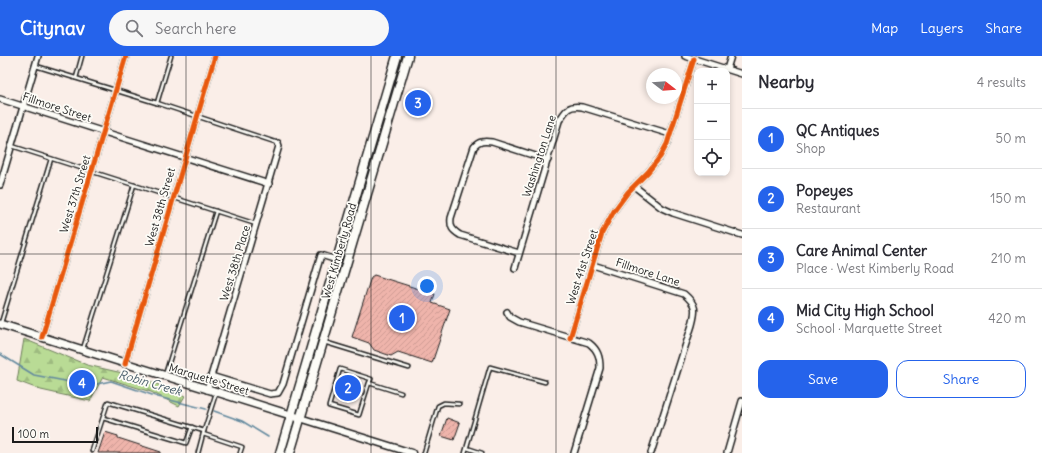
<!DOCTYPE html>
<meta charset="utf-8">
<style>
body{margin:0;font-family:Delius,sans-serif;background:#f7f7f7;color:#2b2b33}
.controls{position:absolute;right:12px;top:12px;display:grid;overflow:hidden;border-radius:8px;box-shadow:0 2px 6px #0003}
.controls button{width:36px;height:36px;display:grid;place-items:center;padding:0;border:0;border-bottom:1px solid #e1e1e2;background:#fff;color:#2b2b33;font:20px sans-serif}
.compass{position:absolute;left:646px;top:12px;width:36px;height:36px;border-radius:50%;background:#fff;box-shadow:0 2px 6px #0003;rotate:107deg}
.scale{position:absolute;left:12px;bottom:10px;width:86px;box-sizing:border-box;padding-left:4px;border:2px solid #1c1c1c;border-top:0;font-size:11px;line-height:14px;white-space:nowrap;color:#1c1c1c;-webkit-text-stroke:3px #fdfcf7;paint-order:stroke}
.you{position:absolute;left:427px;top:230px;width:14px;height:14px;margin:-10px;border:3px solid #fff;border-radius:50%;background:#1a73e8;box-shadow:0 0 0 6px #1a73e833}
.badge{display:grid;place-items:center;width:26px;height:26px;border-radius:50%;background:#2563eb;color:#fff;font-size:13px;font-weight:700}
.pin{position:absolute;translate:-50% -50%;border:2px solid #fff;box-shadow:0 1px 4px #0006}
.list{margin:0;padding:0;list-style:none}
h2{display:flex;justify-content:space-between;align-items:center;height:52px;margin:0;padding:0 16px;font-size:17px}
h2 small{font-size:13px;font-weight:400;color:#7c7c81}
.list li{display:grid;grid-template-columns:26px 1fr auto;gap:12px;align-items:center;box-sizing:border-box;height:60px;padding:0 16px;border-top:1px solid #e1e1e2}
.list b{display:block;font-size:15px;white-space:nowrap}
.list p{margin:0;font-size:13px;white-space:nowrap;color:#7c7c81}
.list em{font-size:13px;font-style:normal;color:#7c7c81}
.actions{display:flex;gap:8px;padding:12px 16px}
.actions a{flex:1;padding:9px 0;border:1px solid #2563eb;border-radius:12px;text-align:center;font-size:14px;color:#2563eb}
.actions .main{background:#2563eb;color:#fff}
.icon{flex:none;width:22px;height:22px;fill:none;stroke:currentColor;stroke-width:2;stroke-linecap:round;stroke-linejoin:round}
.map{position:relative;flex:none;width:742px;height:397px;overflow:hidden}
header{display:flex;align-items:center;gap:24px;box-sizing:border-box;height:56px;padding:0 20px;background:#2563eb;color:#fff}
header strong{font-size:19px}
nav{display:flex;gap:22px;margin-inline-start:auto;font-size:14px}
.search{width:280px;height:36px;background:#f7f7f7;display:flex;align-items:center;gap:10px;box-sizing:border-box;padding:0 14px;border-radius:22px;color:#7c7c81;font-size:15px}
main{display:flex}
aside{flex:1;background:#fff}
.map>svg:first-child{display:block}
</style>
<header>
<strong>Citynav</strong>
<div class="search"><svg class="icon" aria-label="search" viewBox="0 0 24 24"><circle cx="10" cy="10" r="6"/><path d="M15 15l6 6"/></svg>Search here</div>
<nav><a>Map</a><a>Layers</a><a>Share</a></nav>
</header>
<main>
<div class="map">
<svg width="742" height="397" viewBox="0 0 742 397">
<defs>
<pattern id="forest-firs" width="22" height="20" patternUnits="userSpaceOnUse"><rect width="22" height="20" fill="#b9db95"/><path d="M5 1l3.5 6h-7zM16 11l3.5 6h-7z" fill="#9ebb80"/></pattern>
<pattern id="building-hatch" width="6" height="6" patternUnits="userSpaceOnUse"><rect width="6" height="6" fill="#efb4ab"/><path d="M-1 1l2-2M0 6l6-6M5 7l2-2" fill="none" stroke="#cc9a93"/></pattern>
</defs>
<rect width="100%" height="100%" fill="#faeee8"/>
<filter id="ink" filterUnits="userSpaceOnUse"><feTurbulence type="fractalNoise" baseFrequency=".025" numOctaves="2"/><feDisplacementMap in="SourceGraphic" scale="8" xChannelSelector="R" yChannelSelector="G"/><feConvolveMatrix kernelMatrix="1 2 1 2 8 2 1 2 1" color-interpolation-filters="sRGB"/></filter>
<g filter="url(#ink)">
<polygon fill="url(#forest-firs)" stroke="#6a7c58" points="24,283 87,309 140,321 185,340 179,350 151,336 103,321 90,345 41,334 17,325"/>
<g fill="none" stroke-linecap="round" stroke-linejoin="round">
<g stroke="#63899e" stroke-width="1.5">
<polyline points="0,298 34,319 70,326 92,329 111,325 158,341 206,353"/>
<polyline points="214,355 242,365 268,381"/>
</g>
</g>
<g fill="url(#building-hatch)" stroke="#1c1c1c">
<polygon points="415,34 427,38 421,58 409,56"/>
<polygon points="374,219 435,238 432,247 450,253 432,307 398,296 391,300 374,294 369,287 352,281 371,221"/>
<polygon points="345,323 355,326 351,340 349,339 346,348 339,345"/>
<polygon points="447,362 460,367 454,384 441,380"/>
<polygon points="105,376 118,380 118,382 161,396 161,397 98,397"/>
</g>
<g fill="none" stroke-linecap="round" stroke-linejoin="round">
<g stroke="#1c1c1c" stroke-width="5.5">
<g id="service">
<polyline points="36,10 157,47 278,87"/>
<polyline points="76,22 82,0"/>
<polyline points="157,47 171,0"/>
<polyline points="12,90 256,168"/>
<polyline points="1,267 51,103"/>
<polyline points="324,286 409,312"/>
<polyline points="83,293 134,129"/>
<polyline points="165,319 216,155"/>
<polyline points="369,327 371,323 340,313 329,350 359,359 369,327 401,337"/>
<polyline points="216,337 203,378 242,391 240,397"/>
<polyline points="103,362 186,387 192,371"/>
<polyline points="467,392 482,397"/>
<polyline points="92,395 108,346 204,375"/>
<polyline points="198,397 203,378"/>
<polyline points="424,397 438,350 444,347 459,348"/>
<polyline points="465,397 490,311 545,326"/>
</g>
</g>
<g stroke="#1c1c1c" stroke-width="8">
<g id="minor">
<polyline points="685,0 742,18"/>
<polyline points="727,13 731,0"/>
<polyline points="0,43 269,128"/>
<polyline points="0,129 38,0"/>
<polyline points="634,130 662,152 673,157 742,179"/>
<path d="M519,197L460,179C452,174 450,171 451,162L474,91C479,85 484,85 492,86L548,104"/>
<path d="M593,209L684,238C697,249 696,254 692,269L651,397"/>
<path d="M515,212L559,65C566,54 568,49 582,51L670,78"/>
<path d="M507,256L510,261L519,266L589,287C598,294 600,301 600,312L574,397"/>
<polyline points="42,281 126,0"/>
<polyline points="570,282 602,177 614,155 628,136 648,116 660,101 667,88 694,3"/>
<polyline points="125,308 215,0"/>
<polyline points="211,320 270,338 278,337 283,328 321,199 337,204"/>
<polyline points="207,334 279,90 278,87"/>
<polyline points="727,397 742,345"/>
</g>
</g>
<g stroke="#1c1c1c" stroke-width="9">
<polyline id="tertiary" points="300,362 412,397"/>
</g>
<g stroke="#1c1c1c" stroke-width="10">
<polyline id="secondary" points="0,268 300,362"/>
</g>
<g stroke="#1c1c1c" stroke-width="11">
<g id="primary">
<polyline points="280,397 397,0"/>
<polyline points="290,397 408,0"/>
</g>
</g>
<use href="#service" stroke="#fdfcf7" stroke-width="2.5"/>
<use href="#minor" stroke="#fdfcf7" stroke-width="5"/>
<use href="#tertiary" stroke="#fdfcf7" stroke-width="6"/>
<use href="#secondary" stroke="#fdfcf7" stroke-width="7"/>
<use href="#primary" stroke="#fdfcf7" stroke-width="8"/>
<g stroke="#fdfcf7" stroke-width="8">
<g id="cycleway">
<polyline points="42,281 126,0"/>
<polyline points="570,282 602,177 614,155 628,136 648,116 660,101 667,88 694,3"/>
<polyline points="125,308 215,0"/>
</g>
</g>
<use href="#cycleway" stroke="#e8590c" stroke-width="5"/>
</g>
</g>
<path fill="none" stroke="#1c1c1c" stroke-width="1" stroke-opacity="0.55" d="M186,0V397M371,0V397M556,0V397M0,198H742"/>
<g text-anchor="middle" stroke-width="3.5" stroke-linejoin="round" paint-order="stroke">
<g font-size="11" fill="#1c1c1c" stroke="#fdfcf7">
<text transform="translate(57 51) rotate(18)" y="4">Fillmore Street</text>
<text transform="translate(539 100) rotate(-72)" y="4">Washington Lane</text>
<text transform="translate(75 138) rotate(-73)" y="4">West 37th Street</text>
<text transform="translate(160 151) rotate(-74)" y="4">West 38th Street</text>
<text transform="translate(339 195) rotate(-74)" y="4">West Kimberly Road</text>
<text transform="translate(235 207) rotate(-73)" y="4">West 38th Place</text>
<text transform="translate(582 211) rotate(-72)" y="4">West 41st Street</text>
<text transform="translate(648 216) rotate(18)" y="4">Fillmore Lane</text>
<text transform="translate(209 323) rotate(17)" y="4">Marquette Street</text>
</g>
<g font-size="12" font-style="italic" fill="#465b68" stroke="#fdfcf7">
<text transform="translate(150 327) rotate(16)" y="4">Robin Creek</text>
</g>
</g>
</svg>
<div class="controls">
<button>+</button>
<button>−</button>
<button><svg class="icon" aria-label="locate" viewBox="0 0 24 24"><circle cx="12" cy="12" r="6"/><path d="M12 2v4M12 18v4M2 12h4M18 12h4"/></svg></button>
</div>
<svg class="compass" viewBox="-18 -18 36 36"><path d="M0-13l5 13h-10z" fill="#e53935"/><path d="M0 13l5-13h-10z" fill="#7c7c81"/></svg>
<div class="scale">100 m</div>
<div class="you"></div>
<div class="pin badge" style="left:402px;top:262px">1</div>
<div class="pin badge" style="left:348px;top:332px">2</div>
<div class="pin badge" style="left:418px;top:47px">3</div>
<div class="pin badge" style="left:82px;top:327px">4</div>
</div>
<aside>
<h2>Nearby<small>4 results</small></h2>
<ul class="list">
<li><span class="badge">1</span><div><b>QC Antiques</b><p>Shop</p></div><em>50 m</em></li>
<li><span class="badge">2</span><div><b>Popeyes</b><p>Restaurant</p></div><em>150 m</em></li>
<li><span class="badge">3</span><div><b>Care Animal Center</b><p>Place · West Kimberly Road</p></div><em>210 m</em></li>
<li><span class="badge">4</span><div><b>Mid City High School</b><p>School · Marquette Street</p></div><em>420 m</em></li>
</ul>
<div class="actions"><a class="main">Save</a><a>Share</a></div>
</aside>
</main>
